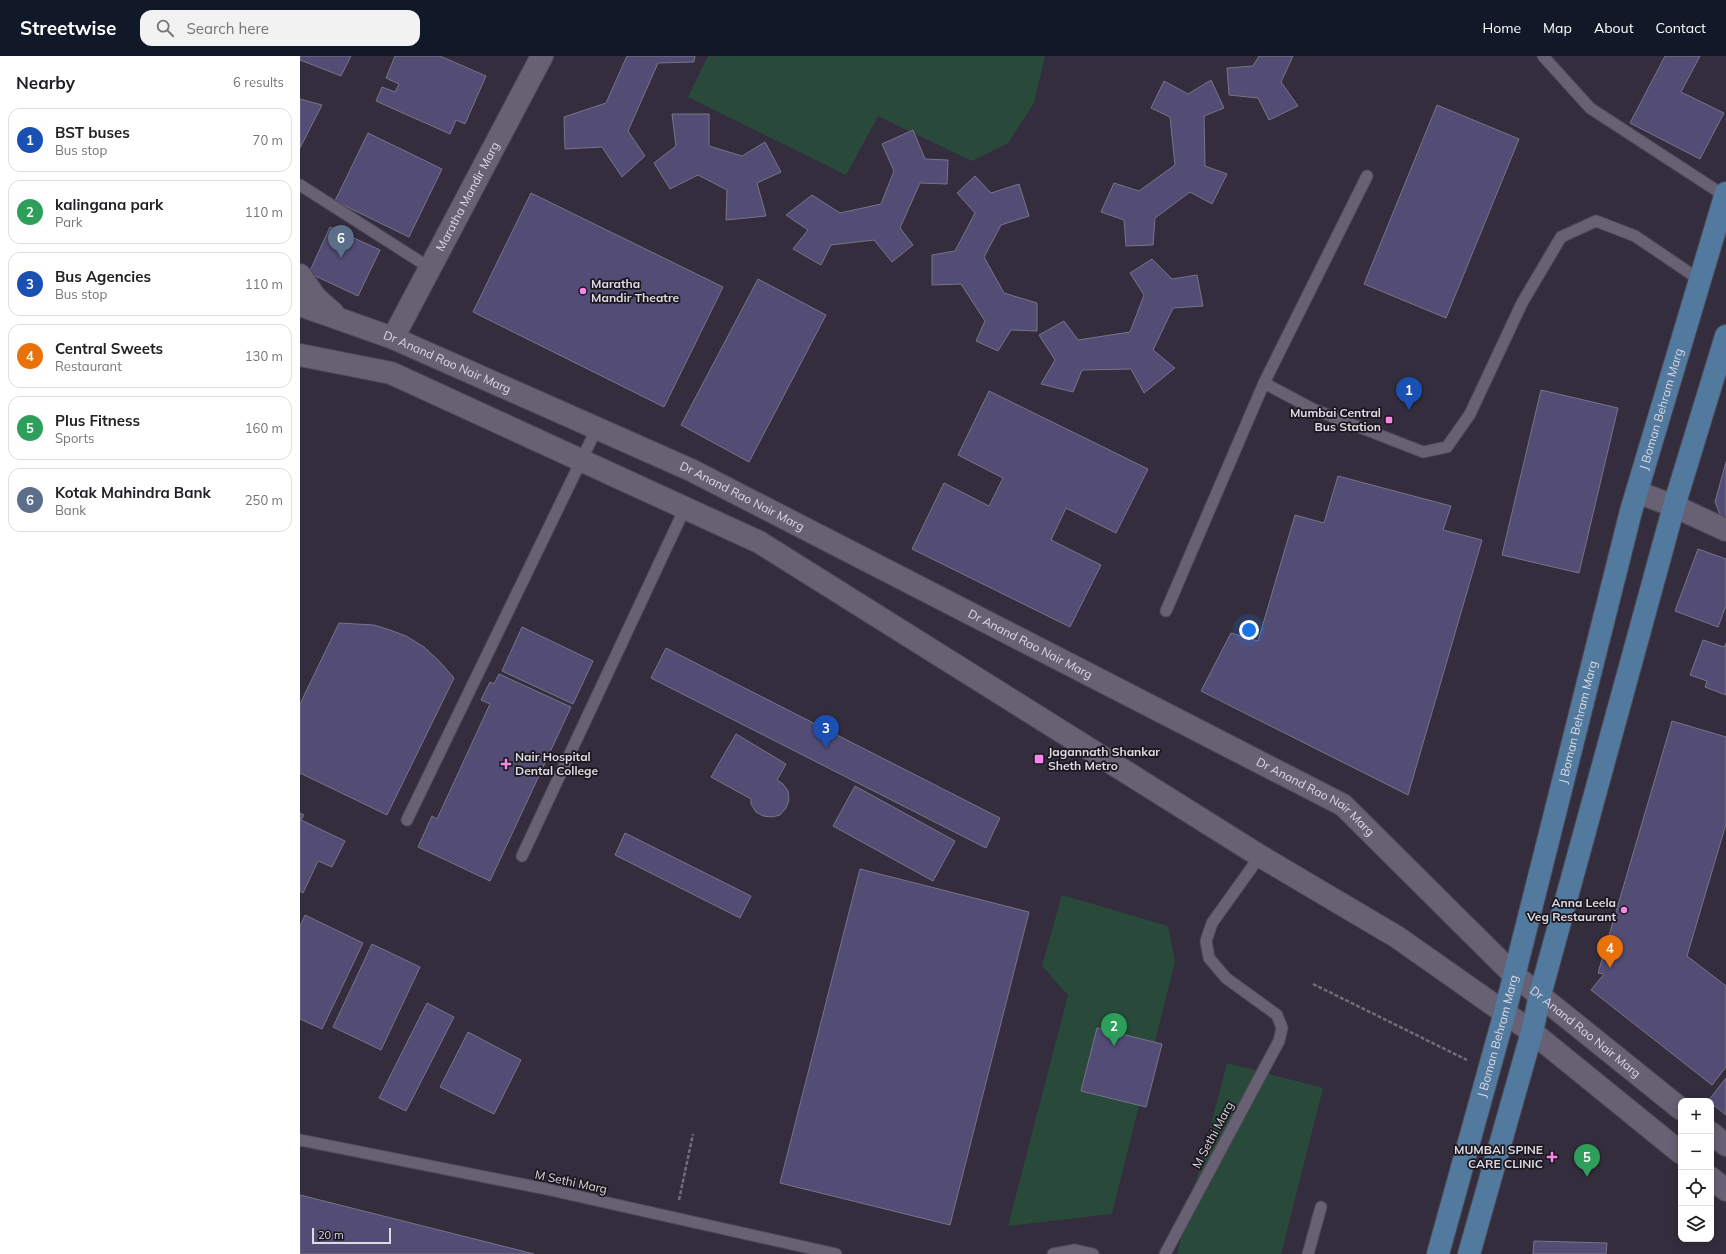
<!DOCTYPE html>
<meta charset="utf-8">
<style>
body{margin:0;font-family:Mulish,sans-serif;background:#f2f2f2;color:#202124}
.controls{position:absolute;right:12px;bottom:12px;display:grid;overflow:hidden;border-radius:8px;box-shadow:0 2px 10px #0003}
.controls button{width:36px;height:36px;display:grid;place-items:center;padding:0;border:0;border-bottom:1px solid #e0e0e0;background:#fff;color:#202124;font:20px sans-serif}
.scale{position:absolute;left:12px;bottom:10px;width:79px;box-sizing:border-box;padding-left:4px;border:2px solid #dedae4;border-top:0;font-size:11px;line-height:14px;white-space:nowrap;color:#dedae4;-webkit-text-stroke:3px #1a171e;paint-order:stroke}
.you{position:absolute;left:949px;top:574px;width:14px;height:14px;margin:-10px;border:3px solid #fff;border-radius:50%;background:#1a73e8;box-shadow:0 0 0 6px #1a73e833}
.badge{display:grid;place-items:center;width:26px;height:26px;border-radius:50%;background:#111827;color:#fff;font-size:13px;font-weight:700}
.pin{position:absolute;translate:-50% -33px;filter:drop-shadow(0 1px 2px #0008)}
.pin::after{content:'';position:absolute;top:21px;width:14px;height:12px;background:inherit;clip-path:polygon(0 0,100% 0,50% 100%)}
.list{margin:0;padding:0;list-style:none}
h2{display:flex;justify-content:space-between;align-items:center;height:52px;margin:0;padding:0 16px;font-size:17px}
h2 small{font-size:13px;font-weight:400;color:#757577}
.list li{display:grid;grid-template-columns:26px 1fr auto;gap:12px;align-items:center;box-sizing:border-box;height:64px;margin:0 8px 8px;padding:0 8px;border:1px solid #e0e0e0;border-radius:12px}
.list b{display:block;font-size:15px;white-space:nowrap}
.list p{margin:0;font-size:13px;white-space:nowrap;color:#757577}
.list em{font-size:13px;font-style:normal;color:#757577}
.icon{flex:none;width:22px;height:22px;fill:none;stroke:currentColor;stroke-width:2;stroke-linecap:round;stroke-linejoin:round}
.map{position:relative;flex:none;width:1426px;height:1198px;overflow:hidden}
header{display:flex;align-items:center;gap:24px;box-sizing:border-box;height:56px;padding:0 20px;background:#111827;color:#fff}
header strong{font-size:19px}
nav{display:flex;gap:22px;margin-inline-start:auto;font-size:14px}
.search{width:280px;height:36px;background:#f2f2f2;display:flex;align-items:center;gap:10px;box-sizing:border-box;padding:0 14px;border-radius:12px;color:#757577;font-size:15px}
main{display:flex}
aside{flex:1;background:#fff}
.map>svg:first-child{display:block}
</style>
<header>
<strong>Streetwise</strong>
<div class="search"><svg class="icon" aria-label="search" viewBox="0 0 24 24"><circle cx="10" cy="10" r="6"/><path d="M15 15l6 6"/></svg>Search here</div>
<nav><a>Home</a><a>Map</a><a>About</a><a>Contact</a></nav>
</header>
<main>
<aside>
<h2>Nearby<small>6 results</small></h2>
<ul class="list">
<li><span class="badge" style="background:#1a4fb4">1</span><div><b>BST buses</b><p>Bus stop</p></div><em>70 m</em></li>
<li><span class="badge" style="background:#2e9e5b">2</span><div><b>kalingana park</b><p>Park</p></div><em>110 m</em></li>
<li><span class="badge" style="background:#1a4fb4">3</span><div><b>Bus Agencies</b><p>Bus stop</p></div><em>110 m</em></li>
<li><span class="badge" style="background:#e8710a">4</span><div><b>Central Sweets</b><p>Restaurant</p></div><em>130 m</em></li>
<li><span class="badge" style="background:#2e9e5b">5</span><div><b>Plus Fitness</b><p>Sports</p></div><em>160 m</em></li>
<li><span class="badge" style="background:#5c6f8a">6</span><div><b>Kotak Mahindra Bank</b><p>Bank</p></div><em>250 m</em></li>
</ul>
</aside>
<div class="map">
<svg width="1426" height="1198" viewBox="0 0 1426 1198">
<rect width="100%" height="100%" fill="#342d3d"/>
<g fill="#294a3b">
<polygon points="408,0 745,0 734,47 708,87 672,105 578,60 546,119 388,41"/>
<polygon points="762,839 868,870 875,906 812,1158 708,1170 768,939 742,910"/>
<polygon points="927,1007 1023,1032 981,1198 877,1198"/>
</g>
<g fill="#534c75" stroke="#777588">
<polygon points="0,0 51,0 41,20 0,4"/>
<polygon points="95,0 140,0 186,20 165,68 156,64 150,78 76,45 82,31 95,36 99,28 86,22"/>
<polygon points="327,0 395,0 394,6 358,7 328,75 345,100 322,121 302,91 265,93 264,61 306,47"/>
<polygon points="959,0 993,0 981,26 998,50 969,64 958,42 929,39 927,12 953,10"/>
<polygon points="1365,0 1400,0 1381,36 1424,57 1400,103 1330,67"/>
<polygon points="911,24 924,52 904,60 905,110 927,118 912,148 890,136 855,162 853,189 826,190 824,164 801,156 814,127 839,135 875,109 870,61 851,52 864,25 888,38"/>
<polygon points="0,43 22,49 0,92"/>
<polygon points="1137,49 1219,83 1146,262 1064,228"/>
<polygon points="372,58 409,58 409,90 442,100 465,86 481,116 457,127 466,160 426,164 427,134 398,119 370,133 354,107 376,90"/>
<polygon points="613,74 625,103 648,104 647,128 620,127 600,172 613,189 592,206 574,184 531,189 521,209 493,193 508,174 486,159 512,139 540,157 581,148 594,115 582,88"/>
<polygon points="68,77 142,113 109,181 35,145"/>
<polygon points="675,120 691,137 719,128 729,160 701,169 684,201 704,237 737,247 737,275 711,274 698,295 676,285 685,265 661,228 632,229 632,199 655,195 675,157 657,137"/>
<polygon points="231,137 423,231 364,351 173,256"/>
<polygon points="30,171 80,194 58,240 9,217"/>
<polygon points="852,203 872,223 897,219 903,250 873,252 853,294 875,312 844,337 831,313 782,314 773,336 741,328 755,304 739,279 764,265 778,284 830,276 844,239 830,217"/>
<polygon points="458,223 526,259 449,406 381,369"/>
<polygon points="1241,334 1318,352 1279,517 1202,499"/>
<polygon points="689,335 848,413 816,477 766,452 751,484 801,509 770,571 612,493 644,427 689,450 703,422 658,399"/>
<polygon points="1426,406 1426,468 1424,468 1415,446"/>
<polygon points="1038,420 1151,450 1143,474 1182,484 1108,739 901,635 931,577 958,585 995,459 1024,467"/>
<polygon points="1398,493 1426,503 1426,550 1418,571 1375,555"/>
<polygon points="39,567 74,569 90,574 106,580 124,591 140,606 154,622 87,759 0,717 0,648"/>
<polygon points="222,571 293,605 273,648 202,615"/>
<polygon points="1403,584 1424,591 1426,587 1426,639 1405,631 1407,625 1390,619"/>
<polygon points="366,592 700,762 686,792 351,622"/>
<polygon points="199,618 271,651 190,825 118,791 132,760 137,763 190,648 181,644 190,626 194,628"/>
<polygon points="1372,665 1426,681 1426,768 1387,900 1426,930 1426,1011 1412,1029 1291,934 1304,918 1298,917"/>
<polygon points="436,678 486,708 477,724 483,728 488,735 489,744 486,752 480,759 472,761 463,760 456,756 451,748 451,743 411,721"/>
<polygon points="555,730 655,785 633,825 533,770"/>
<polygon points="0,757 4,759 1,764 45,785 32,811 18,805 3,837 0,835"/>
<polygon points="325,777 451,840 440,862 315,799"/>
<polygon points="560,813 729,856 650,1169 480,1127"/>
<polygon points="5,859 63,887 22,973 0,963 0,870"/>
<polygon points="72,888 120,911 81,994 33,971"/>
<polygon points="127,947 154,961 106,1055 79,1042"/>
<polygon points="797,972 862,988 846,1051 781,1035"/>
<polygon points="168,976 221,1004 194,1058 140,1031"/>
<polygon points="1426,1022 1426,1059 1411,1047 1411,1045 1408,1045"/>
<polygon points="0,1139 234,1198 0,1198"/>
<polygon points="1234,1185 1307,1187 1306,1198 1233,1198"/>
</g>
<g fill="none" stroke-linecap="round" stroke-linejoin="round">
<g stroke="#4e4856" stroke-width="13">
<g id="lane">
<polyline points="1243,0 1290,52 1425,140"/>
<polyline points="0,129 130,212"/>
<polyline points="964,327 1067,120"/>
<polyline points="866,555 964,327 1013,353 1123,396 1147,391 1170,358 1222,247 1261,181 1296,165 1335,180 1400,224"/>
<polyline points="107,764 297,372"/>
<polyline points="222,800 385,452"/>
<polyline points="0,1084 246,1133 536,1198"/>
<polyline points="753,1198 775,1194 793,1198"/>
<polyline points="865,1198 979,985 982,972 977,959 926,922 909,902 906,885 912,867 960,800"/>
<polyline points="1008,1198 1021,1151"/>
</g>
</g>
<g stroke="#4e4856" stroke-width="24">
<g id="street">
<path id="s1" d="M93,282L242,0"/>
<polyline points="1337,436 1374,450 1426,474"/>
</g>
</g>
<g stroke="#4e4856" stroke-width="24">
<g id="secondary">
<polyline points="0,219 16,242 33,257"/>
<path id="s2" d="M0,249L93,282L391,414L1043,749L1213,918L1381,1053"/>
<polyline points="0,299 91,317 459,486 960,800 1097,881 1232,976 1381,1097"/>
<polyline points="1411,1077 1426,1089"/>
<polyline points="1411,1122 1426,1134"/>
</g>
</g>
<g stroke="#4e4856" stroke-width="24">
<g id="primary">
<path id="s3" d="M1138,1198L1205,956L1331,455L1426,137"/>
<polyline points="1169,1198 1232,976 1240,939 1374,450 1426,280"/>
</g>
</g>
<g stroke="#726c7a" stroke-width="2.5" stroke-dasharray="4 2" stroke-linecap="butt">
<polyline points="1013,928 1167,1004"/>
<polyline points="379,1144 393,1078"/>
</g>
<use href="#lane" stroke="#686073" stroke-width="11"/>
<use href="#street" stroke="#686073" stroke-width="22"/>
<use href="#secondary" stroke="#686073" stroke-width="22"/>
<use href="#primary" stroke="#517a9e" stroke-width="22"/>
</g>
<g fill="#f987e8" stroke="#1a171e" stroke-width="1.5">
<circle cx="283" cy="235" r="4"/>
<rect x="1085" y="360" width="8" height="8" rx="2"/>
<rect x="734" y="698" width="10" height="10" rx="2"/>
<path d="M204 702h4v4h4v4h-4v4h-4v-4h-4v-4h4z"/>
<circle cx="1324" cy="854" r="4"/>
<path d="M1250 1095h4v4h4v4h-4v4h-4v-4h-4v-4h4z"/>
</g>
<g text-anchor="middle" stroke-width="3.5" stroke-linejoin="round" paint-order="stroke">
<g font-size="12" fill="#dedae4" stroke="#1a171e">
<text dy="4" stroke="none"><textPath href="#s1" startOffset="160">Maratha Mandir Marg</textPath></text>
<text dy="4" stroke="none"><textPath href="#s2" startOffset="158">Dr Anand Rao Nair Marg</textPath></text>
<text dy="4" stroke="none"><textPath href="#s3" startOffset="874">J Boman Behram Marg</textPath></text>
<text dy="4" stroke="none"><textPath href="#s2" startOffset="482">Dr Anand Rao Nair Marg</textPath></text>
<text dy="4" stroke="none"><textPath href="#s2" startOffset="806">Dr Anand Rao Nair Marg</textPath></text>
<text dy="4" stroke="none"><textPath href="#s3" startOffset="550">J Boman Behram Marg</textPath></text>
<text dy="4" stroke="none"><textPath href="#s2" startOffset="1130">Dr Anand Rao Nair Marg</textPath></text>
<text dy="4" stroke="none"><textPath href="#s2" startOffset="1490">Dr Anand Rao Nair Marg</textPath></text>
<text dy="4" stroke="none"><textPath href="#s3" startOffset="226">J Boman Behram Marg</textPath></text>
<text transform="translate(913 1079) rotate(-62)" y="4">M Sethi Marg</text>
<text transform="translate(271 1126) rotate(12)" y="4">M Sethi Marg</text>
</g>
<g font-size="12" font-weight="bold" fill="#dedae4" stroke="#1a171e" text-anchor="start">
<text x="291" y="232">Maratha<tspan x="291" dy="14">Mandir Theatre</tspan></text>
<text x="1081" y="361" text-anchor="end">Mumbai Central<tspan x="1081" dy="14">Bus Station</tspan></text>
<text x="748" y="700">Jagannath Shankar<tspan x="748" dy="14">Sheth Metro</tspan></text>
<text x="215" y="705">Nair Hospital<tspan x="215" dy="14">Dental College</tspan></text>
<text x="1316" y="851" text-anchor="end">Anna Leela<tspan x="1316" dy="14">Veg Restaurant</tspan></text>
<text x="1243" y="1098" text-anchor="end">MUMBAI SPINE<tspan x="1243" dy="14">CARE CLINIC</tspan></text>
</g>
</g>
</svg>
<div class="controls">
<button>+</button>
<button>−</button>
<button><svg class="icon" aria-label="locate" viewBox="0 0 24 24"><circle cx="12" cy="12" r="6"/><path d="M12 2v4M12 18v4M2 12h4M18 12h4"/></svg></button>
<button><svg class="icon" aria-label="layers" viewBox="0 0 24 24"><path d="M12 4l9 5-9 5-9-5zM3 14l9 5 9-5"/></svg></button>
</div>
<div class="scale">20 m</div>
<div class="you"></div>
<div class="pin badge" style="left:1109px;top:354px;background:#1a4fb4">1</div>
<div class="pin badge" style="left:814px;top:990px;background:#2e9e5b">2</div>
<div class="pin badge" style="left:526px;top:692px;background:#1a4fb4">3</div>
<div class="pin badge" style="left:1310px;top:912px;background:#e8710a">4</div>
<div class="pin badge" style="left:1287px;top:1121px;background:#2e9e5b">5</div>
<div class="pin badge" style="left:41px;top:202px;background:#5c6f8a">6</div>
</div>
</main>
